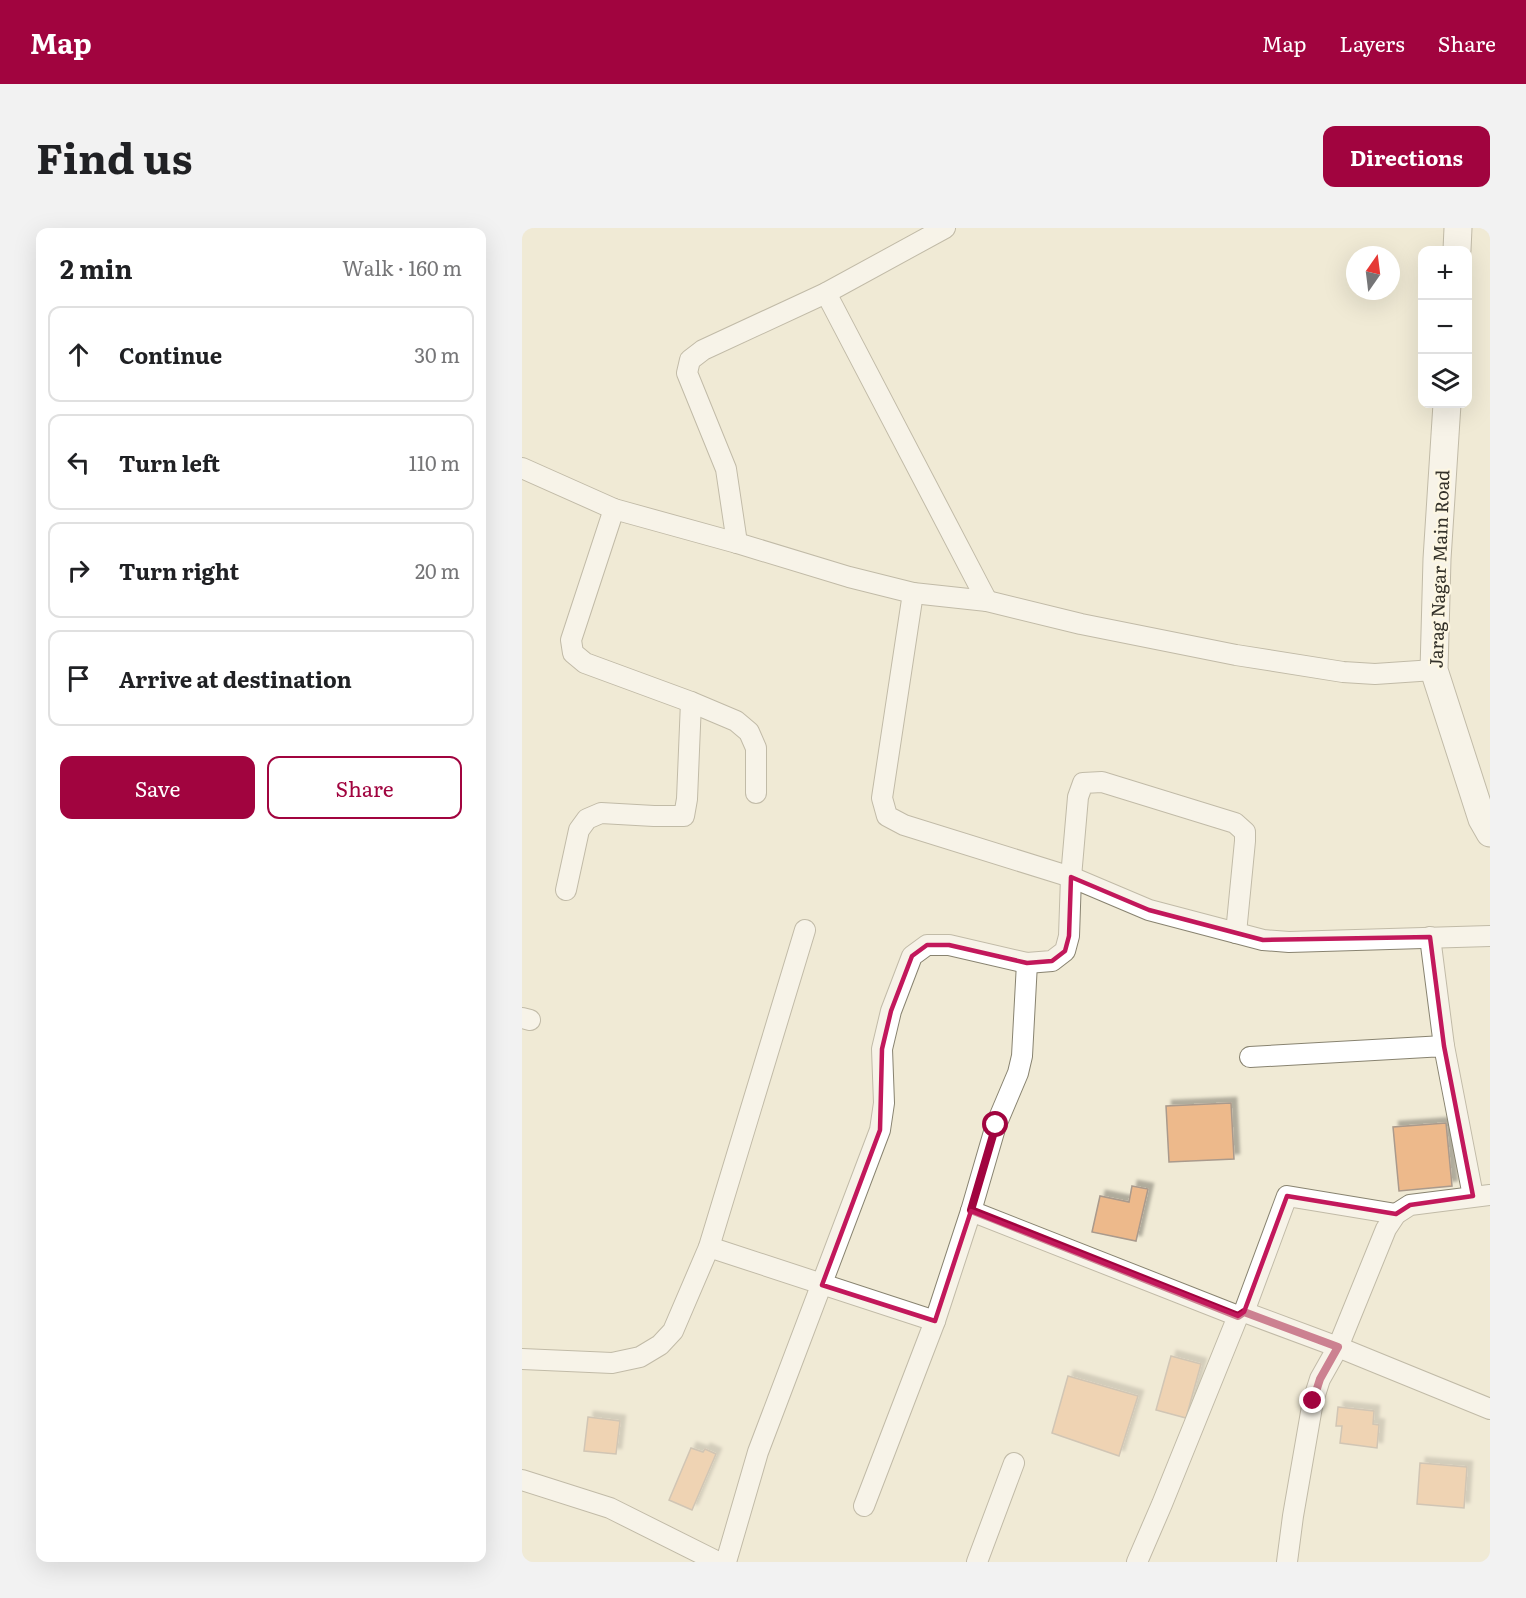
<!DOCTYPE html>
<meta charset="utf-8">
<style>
body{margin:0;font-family:Literata,serif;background:#f2f2f2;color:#202124}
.controls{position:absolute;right:18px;top:18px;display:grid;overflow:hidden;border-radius:12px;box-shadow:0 6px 24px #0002}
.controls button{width:54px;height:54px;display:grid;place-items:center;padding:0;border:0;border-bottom:2px solid #e0e0e0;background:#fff;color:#202124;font:30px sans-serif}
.compass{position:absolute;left:824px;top:18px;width:54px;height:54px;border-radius:50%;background:#fff;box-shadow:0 6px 24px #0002;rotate:14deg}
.stop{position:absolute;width:18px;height:18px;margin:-14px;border:4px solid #a1043f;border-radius:50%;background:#fff}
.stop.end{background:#a1043f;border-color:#fff;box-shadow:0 2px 6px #0008}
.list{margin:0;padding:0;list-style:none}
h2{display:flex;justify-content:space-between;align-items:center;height:78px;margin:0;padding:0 24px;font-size:26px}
h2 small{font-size:20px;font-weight:400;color:#757577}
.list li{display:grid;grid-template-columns:39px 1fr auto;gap:18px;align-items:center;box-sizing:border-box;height:96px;margin:0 12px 12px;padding:0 12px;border:2px solid #e0e0e0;border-radius:12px}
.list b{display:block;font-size:22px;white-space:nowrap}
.list em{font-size:20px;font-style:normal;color:#757577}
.actions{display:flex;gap:12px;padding:18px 24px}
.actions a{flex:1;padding:14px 0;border:2px solid #a1043f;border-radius:12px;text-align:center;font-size:21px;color:#a1043f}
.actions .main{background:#a1043f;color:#fff}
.icon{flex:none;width:33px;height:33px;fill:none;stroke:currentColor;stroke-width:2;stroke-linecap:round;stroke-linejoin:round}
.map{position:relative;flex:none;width:968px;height:1334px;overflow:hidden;border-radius:12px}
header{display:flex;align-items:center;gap:36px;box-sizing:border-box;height:84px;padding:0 30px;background:#a1043f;color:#fff}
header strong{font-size:28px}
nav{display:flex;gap:33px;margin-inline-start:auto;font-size:21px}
.intro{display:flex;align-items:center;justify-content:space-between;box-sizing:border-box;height:144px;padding:0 36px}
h1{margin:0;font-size:42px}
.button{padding:15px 27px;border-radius:12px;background:#a1043f;color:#fff;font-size:21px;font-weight:700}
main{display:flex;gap:36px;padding:0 36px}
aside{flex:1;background:#fff;border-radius:12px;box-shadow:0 6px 24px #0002}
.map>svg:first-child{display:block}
</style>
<header>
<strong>Map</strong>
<nav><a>Map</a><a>Layers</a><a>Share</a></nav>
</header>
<div class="intro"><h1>Find us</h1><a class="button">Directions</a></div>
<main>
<aside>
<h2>2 min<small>Walk · 160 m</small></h2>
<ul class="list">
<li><svg class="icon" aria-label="ahead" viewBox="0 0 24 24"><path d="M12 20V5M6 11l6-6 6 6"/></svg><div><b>Continue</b></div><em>30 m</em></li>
<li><svg class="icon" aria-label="left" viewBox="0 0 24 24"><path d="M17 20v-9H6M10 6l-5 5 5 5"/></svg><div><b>Turn left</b></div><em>110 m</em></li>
<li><svg class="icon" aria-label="right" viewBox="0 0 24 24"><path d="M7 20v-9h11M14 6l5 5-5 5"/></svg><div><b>Turn right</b></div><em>20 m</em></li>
<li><svg class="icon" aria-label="arrive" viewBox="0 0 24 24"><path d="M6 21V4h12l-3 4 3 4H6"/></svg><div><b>Arrive at destination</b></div></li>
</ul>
<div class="actions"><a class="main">Save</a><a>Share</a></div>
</aside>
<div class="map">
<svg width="968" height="1334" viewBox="0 0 968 1334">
<defs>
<filter id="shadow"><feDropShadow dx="5.5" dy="-5.5" stdDeviation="1.5" flood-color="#0004"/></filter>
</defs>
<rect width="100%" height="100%" fill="#f0ead5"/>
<g fill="#edb98b" stroke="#aa9a8c" stroke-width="1.5" filter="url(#shadow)">
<polygon points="709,875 712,931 647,934 644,878"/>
<polygon points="924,895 930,958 877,963 871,899"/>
<polygon points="610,958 626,961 614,1013 570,1004 578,968 607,974"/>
<polygon points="649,1128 679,1136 664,1190 634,1182"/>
<polygon points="546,1148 616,1168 597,1228 530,1205"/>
<polygon points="816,1179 852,1183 851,1196 857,1197 855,1220 818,1215 820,1198 814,1198"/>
<polygon points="66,1189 98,1193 94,1226 62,1223"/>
<polygon points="169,1220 181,1224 183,1221 194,1226 170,1282 147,1272"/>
<polygon points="898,1235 945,1239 942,1280 895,1276"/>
</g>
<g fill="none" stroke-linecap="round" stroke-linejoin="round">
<g stroke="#888370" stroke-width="22">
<g id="street">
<polyline points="304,65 465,373"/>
<polyline points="0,240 92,281 215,315 327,349 391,365 465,373 559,396 714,427 821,444 853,446 912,442"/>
<polyline points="92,281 49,412 51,425 63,435 169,474 214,493 227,504 234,520 234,565"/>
<polyline points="215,315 204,241 165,145 168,132 181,122 304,65 423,0"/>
<polyline points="391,365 360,570 365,588 382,597 549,649 627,682 741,712 767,714 968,708"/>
<polyline points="44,662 57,602 65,591 79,585 132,588 162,588 165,571 169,474"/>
<polyline points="908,709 922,818"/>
<polyline points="0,790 8,792"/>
<polyline points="728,829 922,818 951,968"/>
<polyline points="449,983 716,1088 722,1084 816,1119 968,1181"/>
<polyline points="187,1019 413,1093"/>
<polyline points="722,1084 765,968 874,986"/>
<polyline points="0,1131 90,1135 118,1129 138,1117 151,1103 187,1019 283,702"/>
<polyline points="0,1252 88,1280 196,1334"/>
<polyline points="342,1278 413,1093 449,983 474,897 496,845 500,828 505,735"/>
<polyline points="204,1334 236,1224 358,902 362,875 360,821 369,783 390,728 405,717 427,717 505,735 530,733 543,723 547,708 549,649 556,569 561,555 580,554 713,595 723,604 723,613 714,705"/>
<polyline points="455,1334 492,1235"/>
<polyline points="615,1334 640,1276 716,1088"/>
<polyline points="765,1334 771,1288 791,1173 798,1151 816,1119 864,1001 874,986 888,977 968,967"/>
</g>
</g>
<g stroke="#888370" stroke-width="29">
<g id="secondary">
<polyline points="935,22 936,0"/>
<polyline points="925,176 915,331 912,442 960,591 968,605"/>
</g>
</g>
<use href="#street" stroke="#fff" stroke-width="20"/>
<use href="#secondary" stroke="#fff" stroke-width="27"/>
</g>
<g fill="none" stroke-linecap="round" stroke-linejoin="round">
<polyline stroke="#a1043f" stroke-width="8" points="474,897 449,982 716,1088 722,1084 816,1119 798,1151 791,1173"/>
</g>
<path d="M0 0H968V1334H0ZM549,649L627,682L741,712L908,709L922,818L951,968L888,977L874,986L765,968L722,1084L716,1088L449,983L413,1093L300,1057L358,902L360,821L369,783L390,728L405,717H427L505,735L530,733L543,723L547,708Z" fill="#f0ead5" fill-opacity=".55" fill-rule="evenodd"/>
<path fill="none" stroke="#c2185b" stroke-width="4.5" stroke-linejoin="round" d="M549,649L627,682L741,712L908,709L922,818L951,968L888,977L874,986L765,968L722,1084L716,1088L449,983L413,1093L300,1057L358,902L360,821L369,783L390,728L405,717H427L505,735L530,733L543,723L547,708Z"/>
<g text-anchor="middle" stroke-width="4.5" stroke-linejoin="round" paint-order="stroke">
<g font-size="18" fill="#34322a" stroke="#fdf7e3">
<text transform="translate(918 341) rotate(-88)" y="6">Jarag Nagar Main Road</text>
</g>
</g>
</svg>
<div class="controls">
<button>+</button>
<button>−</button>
<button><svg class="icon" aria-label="layers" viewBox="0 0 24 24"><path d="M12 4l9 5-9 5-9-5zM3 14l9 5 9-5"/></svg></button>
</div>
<svg class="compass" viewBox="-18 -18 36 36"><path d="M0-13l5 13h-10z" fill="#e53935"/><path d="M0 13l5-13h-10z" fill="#757577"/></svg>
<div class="stop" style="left:474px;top:897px"></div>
<div class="stop end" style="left:791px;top:1173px"></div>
</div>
</main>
